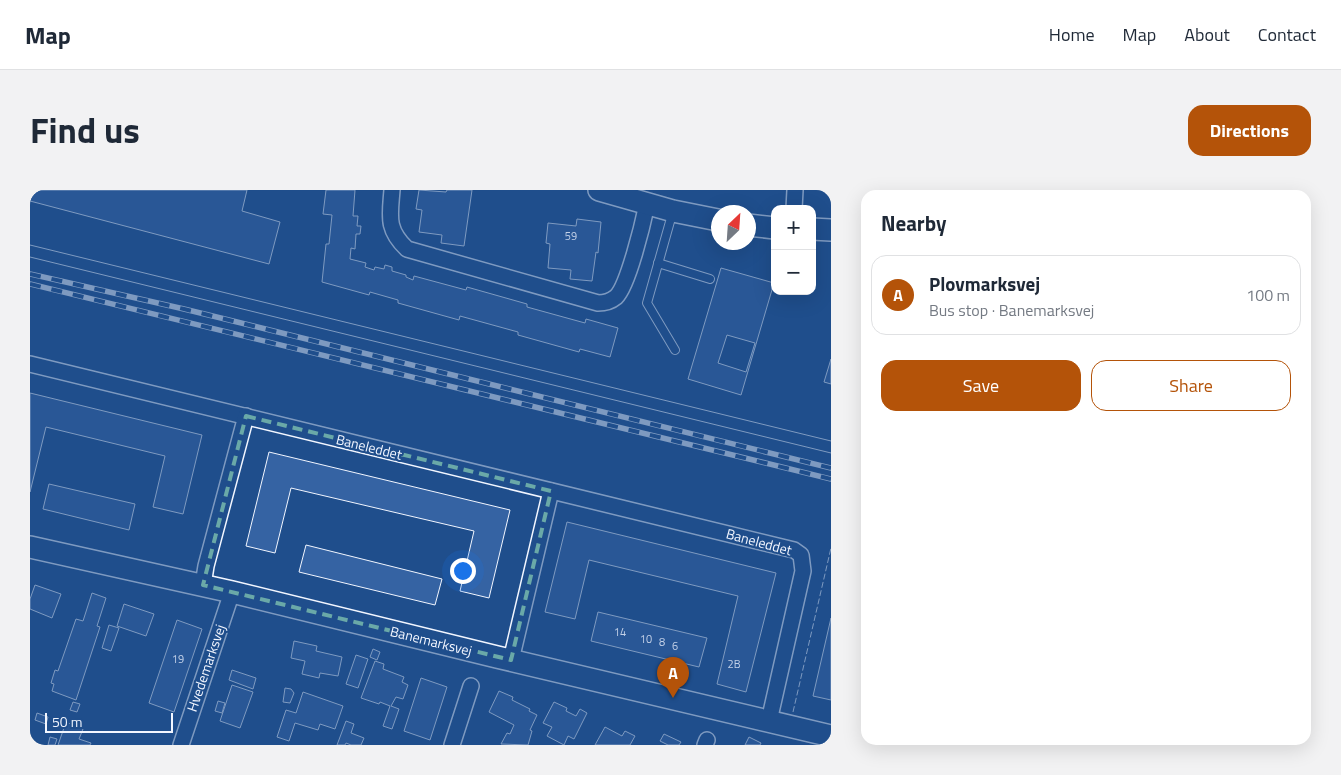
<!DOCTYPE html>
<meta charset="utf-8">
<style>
body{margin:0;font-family:"Titillium Web",sans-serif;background:#f2f2f3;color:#1f2937}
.controls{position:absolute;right:15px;top:15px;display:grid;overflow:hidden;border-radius:10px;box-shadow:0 5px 20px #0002}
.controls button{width:45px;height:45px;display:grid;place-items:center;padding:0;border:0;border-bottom:1px solid #e0e1e3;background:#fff;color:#1f2937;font:25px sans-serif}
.compass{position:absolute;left:681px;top:15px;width:45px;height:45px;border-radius:50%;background:#fff;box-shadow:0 5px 20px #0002;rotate:25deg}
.scale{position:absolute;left:15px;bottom:12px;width:128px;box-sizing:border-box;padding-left:5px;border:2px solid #f2f6ff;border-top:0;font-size:14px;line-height:18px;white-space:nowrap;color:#f2f6ff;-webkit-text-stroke:4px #1f4e8c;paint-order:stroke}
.you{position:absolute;left:432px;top:380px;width:18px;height:18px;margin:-12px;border:4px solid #fff;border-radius:50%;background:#1a73e8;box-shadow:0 0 0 8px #1a73e833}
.badge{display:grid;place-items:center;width:32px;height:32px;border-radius:50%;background:#b45309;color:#fff;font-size:16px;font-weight:700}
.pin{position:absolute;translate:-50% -41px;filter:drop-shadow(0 1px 2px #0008)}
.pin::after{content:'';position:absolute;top:26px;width:18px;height:15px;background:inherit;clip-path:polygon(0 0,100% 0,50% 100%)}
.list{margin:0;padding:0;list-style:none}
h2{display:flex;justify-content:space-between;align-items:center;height:65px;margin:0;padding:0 20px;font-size:21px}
h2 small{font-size:16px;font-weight:400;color:#747a83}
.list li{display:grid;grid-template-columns:32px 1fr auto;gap:15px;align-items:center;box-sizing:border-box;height:80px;margin:0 10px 10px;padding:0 10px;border:1px solid #e0e1e3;border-radius:15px}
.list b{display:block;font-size:19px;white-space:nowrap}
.list p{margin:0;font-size:16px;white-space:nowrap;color:#747a83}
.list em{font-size:16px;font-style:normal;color:#747a83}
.actions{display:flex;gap:10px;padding:15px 20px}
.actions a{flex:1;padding:11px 0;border:1px solid #b45309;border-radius:15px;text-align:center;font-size:18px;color:#b45309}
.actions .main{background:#b45309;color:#fff}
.map{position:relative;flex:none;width:801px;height:555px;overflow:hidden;border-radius:15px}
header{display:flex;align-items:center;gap:30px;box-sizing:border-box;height:70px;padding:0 25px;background:#fff;border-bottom:1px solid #e0e1e3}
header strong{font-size:24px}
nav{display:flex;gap:28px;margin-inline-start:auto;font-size:18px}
.intro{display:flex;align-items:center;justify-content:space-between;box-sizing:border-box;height:120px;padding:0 30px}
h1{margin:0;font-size:35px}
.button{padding:12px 22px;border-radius:15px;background:#b45309;color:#fff;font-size:18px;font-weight:700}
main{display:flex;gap:30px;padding:0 30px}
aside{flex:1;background:#fff;border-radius:15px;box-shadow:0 5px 20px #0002}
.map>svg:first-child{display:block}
</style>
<header>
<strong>Map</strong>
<nav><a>Home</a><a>Map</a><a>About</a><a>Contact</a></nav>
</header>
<div class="intro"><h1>Find us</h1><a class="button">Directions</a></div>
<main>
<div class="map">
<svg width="801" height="555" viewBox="0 0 801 555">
<rect width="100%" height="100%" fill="#1f4e8c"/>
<g fill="#3563a3" stroke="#f2f6ff" fill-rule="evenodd">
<polygon points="0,0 217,0 212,21 250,32 239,74 0,11"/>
<polygon points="296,0 325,0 323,26 328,26 327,36 331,36 330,44 326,44 325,59 321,58 320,69 336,73 335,77 344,80 345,77 354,79 355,75 362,77 362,81 376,85 376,87 383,90 384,86 436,100 437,97 497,114 497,117 555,133 556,129 588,138 580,167 550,159 549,162 488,145 488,142 430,126 429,130 368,113 368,110 340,102 339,105 292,92 296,54 299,54 302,25 293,24"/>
<polygon points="389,0 416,2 417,0 442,0 434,56 411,53 412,45 389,42 392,20 386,19"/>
<polygon points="547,29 571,32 568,63 566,62 562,91 540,89 541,80 518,78 520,54 516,53 518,33 546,36"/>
<path d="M691,78L744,93L711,205L658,189ZM697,145L725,153L716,182L688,173Z"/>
<polygon points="801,169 801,194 794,192"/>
<polygon points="0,203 172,245 153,324 123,317 135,266 16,237 0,302"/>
<polygon points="239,262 480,320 459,408 430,401 444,341 261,298 245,363 216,356"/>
<polygon points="19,294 105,314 99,340 13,319"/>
<polygon points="537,332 746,383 716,502 687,494 708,406 559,370 545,429 515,422"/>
<polygon points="276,355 412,389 405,415 269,382"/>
<polygon points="5,395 31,404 22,428 0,419 0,409"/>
<polygon points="62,403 76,408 67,436 70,437 46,510 22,501 24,494 21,493 25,480 28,481 46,429 53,431"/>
<polygon points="94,414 124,424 116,446 87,436"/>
<polygon points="568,422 677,448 669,477 561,451"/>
<polygon points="801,428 801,510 783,506"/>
<polygon points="147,430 172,439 144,522 119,513"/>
<polygon points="79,435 89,438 81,461 72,458"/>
<polygon points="264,451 287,456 286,461 312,467 308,486 290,483 289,488 272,484 275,471 261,468"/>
<polygon points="343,459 350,462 347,470 340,467"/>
<polygon points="326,465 338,469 328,498 316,494"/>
<polygon points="345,471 354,474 353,479 374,487 372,492 378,495 373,509 366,507 361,516 369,519 362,539 353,536 360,516 350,512 349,514 331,508"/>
<polygon points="202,480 226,488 223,499 199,490"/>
<polygon points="391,488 417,497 400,550 374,541"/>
<polygon points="202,495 223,502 210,538 190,531"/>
<polygon points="255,498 261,499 264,503 260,513 253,512"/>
<polygon points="469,501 483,507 482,510 500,519 499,521 507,525 500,540 502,541 498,555 471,554 477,543 480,544 484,535 459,522"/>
<polygon points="273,502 313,516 305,539 290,534 288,540 265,533 259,551 247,547 256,520 266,523"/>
<polygon points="188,511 195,513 192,523 185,521"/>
<polygon points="43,512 50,514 47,522 40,520"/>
<polygon points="524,512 537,518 536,521 546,526 550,519 557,523 544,549 538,546 534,555 517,546 522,537 513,533"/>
<polygon points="7,523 18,527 16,534 5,530"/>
<polygon points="316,531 324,534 321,543 334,548 331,555 321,555 316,553 315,555 307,555"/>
<polygon points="36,532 53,539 49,549 61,553 60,555 28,555"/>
<polygon points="575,537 592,546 595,541 605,546 600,555 565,555"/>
<polygon points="634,544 651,552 649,555 638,555 630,551"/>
<polygon points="20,547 27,549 25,555 18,555"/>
<polygon points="719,547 731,553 730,555 715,555"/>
</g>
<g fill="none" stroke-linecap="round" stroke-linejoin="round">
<g stroke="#f2f6ff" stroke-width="10">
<g id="lane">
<polyline points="643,21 617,113 645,160"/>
<polyline points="628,73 680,89"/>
</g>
</g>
<g stroke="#f2f6ff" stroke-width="18">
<g id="street">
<path d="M362,0C360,26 356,39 377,59L568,113C575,113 580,112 586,107C598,96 613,33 617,14"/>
<polyline points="764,19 765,0"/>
<polyline points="0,174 764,360 771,365 773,381 739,531"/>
<polyline points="173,395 176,376 216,226"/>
<polyline points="481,470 521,301"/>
<polyline points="151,555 202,402"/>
<polyline points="422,555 441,496"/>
<polyline points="675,555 677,550"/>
</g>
</g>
<g stroke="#f2f6ff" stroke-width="24">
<g id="secondary">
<polyline points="569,0 643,21 688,30"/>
<polyline points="718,35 745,38"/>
<polyline points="782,39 801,40"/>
<polyline points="0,357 202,402 467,467 801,546"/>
</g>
</g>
<use href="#lane" stroke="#1f4e8c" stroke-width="8"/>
<use href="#street" stroke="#1f4e8c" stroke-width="15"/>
<use href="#secondary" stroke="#1f4e8c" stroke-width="21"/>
<g stroke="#f2f6ff" stroke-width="1">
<polyline points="0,55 801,251"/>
<polyline points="0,67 801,263"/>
</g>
<g stroke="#f2f6ff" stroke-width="5.5">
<g id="rail">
<polyline points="0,84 154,119 801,278"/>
<polyline points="0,94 801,289"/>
</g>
</g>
<use href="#rail" stroke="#1f4e8c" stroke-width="4" stroke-dasharray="11" stroke-linecap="butt"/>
<polyline stroke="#f2f6ff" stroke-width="1" stroke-dasharray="6 2.5" stroke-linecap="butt" points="763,522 801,358"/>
</g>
<path d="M0 0H801V555H0ZM216,226L521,301L481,470L173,395Z" fill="#1f4e8c" fill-opacity=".55" fill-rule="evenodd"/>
<path fill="none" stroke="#6aa9a8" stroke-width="4" stroke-dasharray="10 6" stroke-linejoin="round" d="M216,226L521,301L481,470L173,395Z"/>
<g text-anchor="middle" stroke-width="4" stroke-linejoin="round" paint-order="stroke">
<g font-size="11" fill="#c3d1e8">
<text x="541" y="50">59</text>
<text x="590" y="446">14</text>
<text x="616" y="453">10</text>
<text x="632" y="456">8</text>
<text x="645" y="460">6</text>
<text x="148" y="473">19</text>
<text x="704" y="478">2B</text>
</g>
<g font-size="14" fill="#f2f6ff" stroke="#1f4e8c">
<text transform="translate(339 257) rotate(14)" y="5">Baneleddet</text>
<text transform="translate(729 352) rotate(15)" y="5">Baneleddet</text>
<text transform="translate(401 451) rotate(14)" y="5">Banemarksvej</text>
<text transform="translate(176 478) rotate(-71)" y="5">Hvedemarksvej</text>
</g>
</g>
</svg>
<div class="controls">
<button>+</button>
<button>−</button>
</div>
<svg class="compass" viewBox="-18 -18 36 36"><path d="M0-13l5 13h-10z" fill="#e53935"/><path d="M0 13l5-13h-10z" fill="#747a83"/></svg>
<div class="scale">50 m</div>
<div class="you"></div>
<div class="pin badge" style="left:643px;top:508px">A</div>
</div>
<aside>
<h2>Nearby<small></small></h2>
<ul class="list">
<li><span class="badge">A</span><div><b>Plovmarksvej</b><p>Bus stop · Banemarksvej</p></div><em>100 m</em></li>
</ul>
<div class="actions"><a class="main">Save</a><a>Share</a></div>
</aside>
</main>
